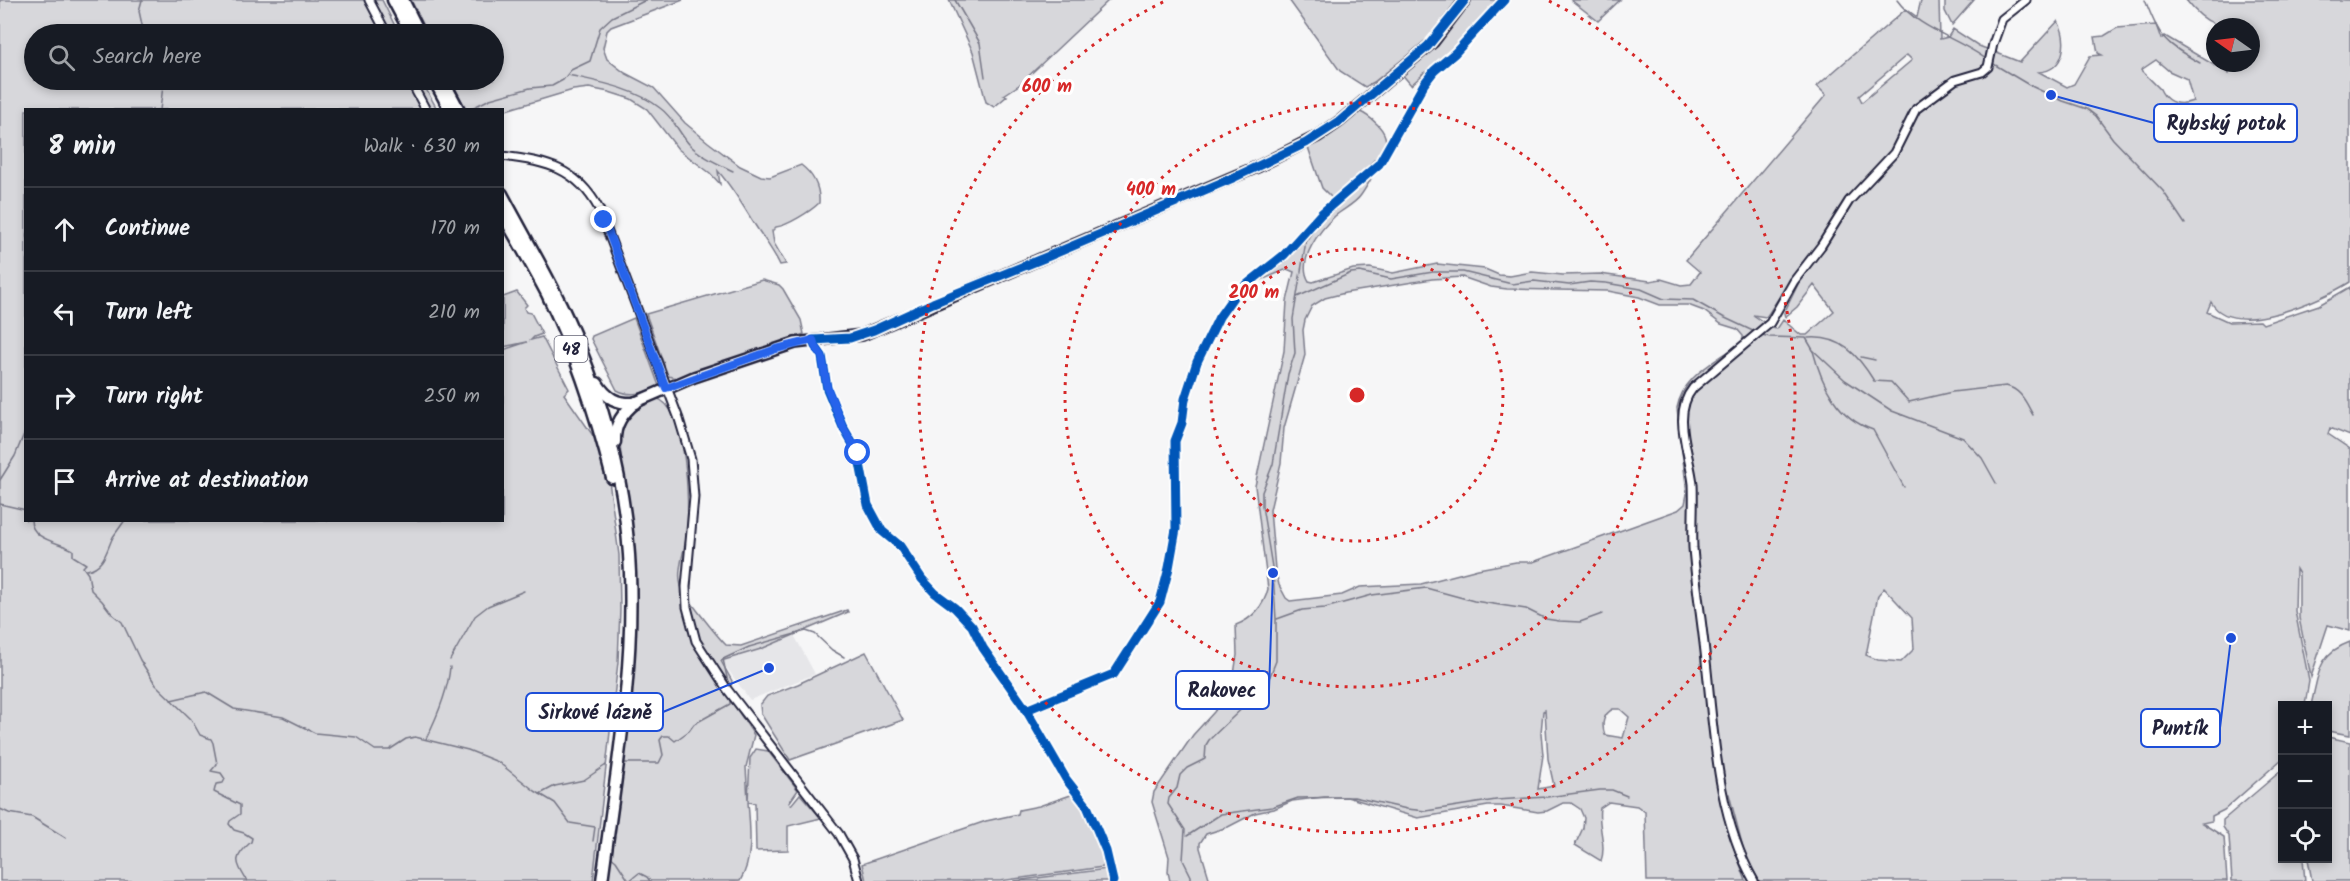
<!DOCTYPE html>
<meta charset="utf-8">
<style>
body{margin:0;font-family:Kalam,sans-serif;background:#242831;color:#f1f3f6}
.controls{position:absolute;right:18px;bottom:18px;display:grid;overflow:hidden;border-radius:0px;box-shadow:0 3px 9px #0003}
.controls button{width:54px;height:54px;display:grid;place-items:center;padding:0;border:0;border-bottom:2px solid #363941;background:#171b24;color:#f1f3f6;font:30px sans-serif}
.compass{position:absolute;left:2206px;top:18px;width:54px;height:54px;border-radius:50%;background:#171b24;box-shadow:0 3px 9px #0003;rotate:284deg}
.stop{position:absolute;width:18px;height:18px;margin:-14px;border:4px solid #2563eb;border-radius:50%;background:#fff}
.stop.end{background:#2563eb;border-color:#fff;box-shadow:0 2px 6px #0008}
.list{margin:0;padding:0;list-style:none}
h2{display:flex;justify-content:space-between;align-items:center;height:78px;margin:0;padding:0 24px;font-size:26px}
h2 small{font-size:20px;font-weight:400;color:#9ea1a6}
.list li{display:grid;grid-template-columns:39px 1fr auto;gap:18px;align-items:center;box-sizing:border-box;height:84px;padding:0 24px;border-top:2px solid #363941}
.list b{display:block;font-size:22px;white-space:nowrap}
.list em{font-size:20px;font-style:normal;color:#9ea1a6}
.icon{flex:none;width:33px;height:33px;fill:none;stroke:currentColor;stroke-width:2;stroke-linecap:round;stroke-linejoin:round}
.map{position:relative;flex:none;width:2350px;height:881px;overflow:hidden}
.search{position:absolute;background:#171b24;box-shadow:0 3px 9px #0003;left:24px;top:24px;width:480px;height:66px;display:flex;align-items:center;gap:15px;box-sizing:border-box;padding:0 21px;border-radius:33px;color:#9ea1a6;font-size:22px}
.panel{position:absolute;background:#171b24;box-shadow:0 3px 9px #0003;left:24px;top:108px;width:480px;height:414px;border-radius:0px}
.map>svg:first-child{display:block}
</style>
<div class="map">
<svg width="2350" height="881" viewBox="0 0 2350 881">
<rect width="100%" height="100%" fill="#f6f6f7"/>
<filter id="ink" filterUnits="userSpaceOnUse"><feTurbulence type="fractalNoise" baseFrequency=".0167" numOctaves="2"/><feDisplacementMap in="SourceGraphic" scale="12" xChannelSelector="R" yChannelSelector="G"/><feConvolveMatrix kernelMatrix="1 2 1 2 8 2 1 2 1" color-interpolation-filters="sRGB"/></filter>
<g filter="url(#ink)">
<polygon fill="#e6e6e9" points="794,635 815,674 750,700 721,660 761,649"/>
<g fill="#d7d7db" stroke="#7c7c8b" stroke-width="1.5" fill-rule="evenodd">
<polygon points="0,0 382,0 399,34 34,34 34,80 382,80 386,88 397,83 396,80 421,80 437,109 26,110 26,520 502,520 503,350 527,342 503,347 503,297 517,292 527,305 524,308 526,312 531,313 542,334 534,337 531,340 542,337 569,389 564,394 601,447 609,481 619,555 620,609 618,662 593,881 0,881"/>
<path d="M411,0H683L611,27L607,31L603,48L607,59L625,73L654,88L685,123L708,142L740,166L761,176L770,177L801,165C814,175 820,187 819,203C811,211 787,226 776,227L772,231L774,243L786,264L780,265C773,250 764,239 755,225C743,206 733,188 718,171L720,184L710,173L678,149L647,109L631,99L609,92L589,88L573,90L503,111L466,109L451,80H494V34H428Z"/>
<polygon points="949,0 1109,0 1019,85 1004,95 1007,96 994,107 986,102 973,52"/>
<polygon points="1289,0 1457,0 1433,35 1374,82 1365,87 1340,71"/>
<polygon points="1472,0 1496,0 1459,43 1411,85 1401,73 1435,46"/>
<polygon points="1571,0 1620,0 1598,21"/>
<path d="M1921,0H1939L1940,39L1948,37L1953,29L1979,46L2020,62L2058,21C2068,40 2066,70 2039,72L2067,87L2074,84L2090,56L2102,55L2098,53L2095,37L2104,36L2117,28L2156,25L2161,39L2165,36L2229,74L2230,63H2251V27C2219,27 2207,27 2186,0H2350V282C2323,299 2233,341 2211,302L2207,312L2229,322L2260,321L2263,324L2319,305L2350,287V436L2330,428L2328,434L2350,449V631L2328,625L2311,677L2299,618V574L2296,569L2295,611L2309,681L2305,705L2282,706V759L2224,810L2212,816V821L2202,823L2224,837L2227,881H1759L1745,855L1729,794L1722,795L1733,845L1746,881H1647L1645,812L1637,806L1609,802L1600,808C1597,825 1607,845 1601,861L1575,845L1583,828L1584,818L1580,809L1571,803H1563L1547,811L1538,812L1501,806H1488L1418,818L1347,797H1324L1292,801L1274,809L1255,813L1228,827L1206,834L1200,843V848L1210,881H1170L1168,872L1169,857L1152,802L1154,792L1193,735L1214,712L1232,687L1237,655L1236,625C1252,619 1264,606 1268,589L1255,486L1284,351L1287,301L1294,272L1287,269L1257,282L1296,249L1325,206L1332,198L1322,188L1308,147L1328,136L1358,111C1366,114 1372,119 1378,125C1396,145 1379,154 1365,169L1373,167L1388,147C1379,164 1371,181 1361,195C1355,204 1343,209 1335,216C1320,230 1296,260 1309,281L1313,282L1353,269L1370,268L1393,273L1437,264L1485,269L1499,275L1510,276L1532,272L1563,275L1600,274L1650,281L1661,279L1681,285L1691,284L1700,272L1686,260L1826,95L1817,86L1906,9L1917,17ZM1907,55L1912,60L1862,102L1859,96ZM2156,60L2169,71L2187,79L2193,101C2179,106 2167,104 2160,89L2141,70ZM1881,162L1884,169L1857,194L1803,274L1784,313L1785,317L1797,307L1814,285L1834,311L1807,335H1801L1783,320L1777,329L1764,327L1765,323L1753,315L1766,317L1769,313L1794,274L1819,245L1839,208ZM1462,277L1491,287L1507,289L1608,291L1639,297L1660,305H1688L1704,311L1721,324L1737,329L1743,336V340C1719,362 1684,372 1677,408L1687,494L1685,504L1678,510L1533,562H1516L1478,569L1421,584L1360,587L1342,595L1290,601L1286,598L1279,585L1275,569L1270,510L1281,463L1284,428L1305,355L1303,330L1305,320L1312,306L1325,298L1345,293L1432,279ZM1884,588L1912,618L1914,649L1901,662L1878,660L1866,655L1878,595ZM1613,709H1620L1629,717L1623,738L1605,735C1601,725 1603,714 1613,709ZM1545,710L1548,759L1554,786L1538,789L1543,755L1541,733L1543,711Z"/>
<polygon points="1945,0 1974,0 1952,25 1945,11"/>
<polygon points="762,280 779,285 783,289 801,320 804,334 677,378 668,376 646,314"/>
<path d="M634,318L659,386C644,392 632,398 617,390L591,339L592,336Z"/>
<path d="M656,398C688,407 689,504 687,531C686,548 676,570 681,586C684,595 717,636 726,645L741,646L847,610L848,612L761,649L721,661L732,681L728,696L754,735L746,767L748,801L750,758L756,749L768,751L798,790L789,803L791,805L800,794L821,818L788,826V850L756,851L755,803L748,802C750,828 754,858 740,881H607L630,689L620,437L628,415Z"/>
<path d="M2350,642V735L2328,731V706L2311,705C2319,674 2317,654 2350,642Z"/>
<polygon points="866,652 903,720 790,760 761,714 760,705 767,696 798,684"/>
<polygon points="2328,737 2350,742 2350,881 2312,881 2308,859 2328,858"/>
<polygon points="2282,770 2282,858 2303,859 2305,881 2232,881 2229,836 2223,827 2223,820"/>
<path d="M1074,794C1084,807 1108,851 1103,867L1000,881H866L862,864L986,821L1018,814L1019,810L1039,806Z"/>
<polygon points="1107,869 1110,881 1014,881"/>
</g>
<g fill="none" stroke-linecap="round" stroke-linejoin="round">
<g stroke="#767685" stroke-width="1.5">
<polyline points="142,0 139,11 144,34"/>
<polyline points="955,0 980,43 985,77"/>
<path d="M1897,0C1918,29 1958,38 1986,59"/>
<path d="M2145,0C2160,38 2164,43 2200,63"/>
<polyline points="1992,63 2029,85 2063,101 2087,109 2096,116 2113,139 2163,191 2185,224"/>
<path d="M568,75C599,82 635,88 660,108C673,117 679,133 689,144C700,156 719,164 733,171"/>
<polyline points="160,110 163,86 160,80"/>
<polyline points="468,110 490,99 530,88 552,86 563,80 571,70 590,61 600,28 612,17 646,0"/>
<path d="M1334,201L1383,157L1421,85L1422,74C1454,56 1477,27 1502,0"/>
<polyline points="1320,213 1330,204"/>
<polyline points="1297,297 1351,273 1360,272 1391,279 1433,272 1463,272 1512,284 1534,281 1569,285 1590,282 1606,283 1641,289 1664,299 1693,300 1723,317 1755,332"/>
<polyline points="1762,335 1770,337 1806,338 1813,350 1845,380 1892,411 1963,438 1982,458 1996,483"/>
<path d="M1808,338C1841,335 1858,355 1874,381L1891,382L1909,402L1952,392L2006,386C2021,389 2026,403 2033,415"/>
<path d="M1813,351C1822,385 1837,418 1873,430L1904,487"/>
<polyline points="1861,357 1875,360"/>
<polyline points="0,480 15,456 26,429"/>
<polyline points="0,504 26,510"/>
<path d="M31,520C31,540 60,542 73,550V556L86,564L83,567L88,574L91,590L102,601L112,614L122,622L140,660L156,685L191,719L200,735L211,739L213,743L217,764L211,771L221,773L225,779L223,783L216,784L214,792L240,805V814L230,821L229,824L234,830L244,833L252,838L251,842C233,858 235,861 247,881"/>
<path d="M87,570C105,566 106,551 113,537C117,531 121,526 125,520"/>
<polyline points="1277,619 1302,610 1325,608 1372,595 1426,588 1474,601 1526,609 1546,619 1559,621 1580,622 1602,614"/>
<polyline points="450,660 475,616 488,606 524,591"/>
<polyline points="729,687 723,659 749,647 806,631 815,634 832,650 844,657"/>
<polyline points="171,700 206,692 234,709 283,717 315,733 356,737 375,750 389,750 406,739 415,737 468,750 498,762 535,791 555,803 570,823 595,827 593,841"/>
<path d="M426,739C437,717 448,692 450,667"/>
<polyline points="622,763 659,763 663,755 660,740 663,736 669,736 675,741 689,731 694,724 730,704 730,700"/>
<polyline points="540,794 555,786 584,780 606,765"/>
<polyline points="0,809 9,813 32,817 66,838"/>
<polyline points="1187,836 1221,814 1272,807 1298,798 1354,797 1407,809 1426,811 1496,800 1547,797 1600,790 1612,790 1627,796"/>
<polyline points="610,856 616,861 629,881 639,873 647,877 650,881"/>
<polyline points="1191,881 1191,876 1183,860 1185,830 1168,804 1169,798 1177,788 1180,775 1187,768 1205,759 1206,745 1209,740 1256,695 1270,676 1276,661 1276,619 1273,573 1262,506 1262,492 1273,464 1288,374 1295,353 1293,319 1306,241 1321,219"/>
</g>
<g stroke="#22223b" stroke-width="11">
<g id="minor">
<polyline points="369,0 387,34"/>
<polyline points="410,80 426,110"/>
<path d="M502,156C546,161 577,168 599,209L679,419L691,459L694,497L686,587L687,607L696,641L727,689L839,834L853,859L859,881"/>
<path d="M1754,881C1717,816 1714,734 1706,661C1702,623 1696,586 1693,548C1692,527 1694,505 1693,484C1690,453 1671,415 1693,388L1770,323L1794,281L1821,246L1849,201L1894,153L1916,109L1955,80L1982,72L1988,67L1993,44L2002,19L2026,0"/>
</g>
</g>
<g stroke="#22223b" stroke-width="14">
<polyline id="major" points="636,402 694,377 795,343 862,335 1259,166 1318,136 1340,121 1433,42 1465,0"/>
</g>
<g stroke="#22223b" stroke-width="15">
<g id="highway">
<polyline points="393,0 411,34"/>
<polyline points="403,0 420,34"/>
<polyline points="434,80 450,110"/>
<polyline points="443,80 459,110"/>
<path d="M502,194C529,245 559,294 580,348C609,420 627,496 630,573C634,676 615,780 602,881"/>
<path d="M502,213C517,240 533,267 547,294C576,353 596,415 612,478"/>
<path d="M597,383C607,399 617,404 636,403"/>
<path d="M615,442C614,424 623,413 636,402"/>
</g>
</g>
<use href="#minor" stroke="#fff" stroke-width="7"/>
<use href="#major" stroke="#fff" stroke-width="9"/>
<use href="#highway" stroke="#fff" stroke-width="10"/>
<g stroke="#fff" stroke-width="13">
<g id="cycleway">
<polyline points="1026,710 1114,674 1160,602 1169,568 1176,529 1175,441 1182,423 1185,399 1197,362 1219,317 1236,293 1284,255 1321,214 1379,164 1424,84 1434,71 1455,53 1504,0"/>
<polyline points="1113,881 1106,851 1087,806 1066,779 1025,708 983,648 972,626 955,608 935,593 922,579 900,546 882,531 868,505 858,453 843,427 827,389 822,356 815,346 813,340 850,338 874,330 933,303 1049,256 1235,177 1306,143 1340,121 1428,46 1465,0"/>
</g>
</g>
<use href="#cycleway" stroke="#0057b8" stroke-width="9"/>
</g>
</g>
<g fill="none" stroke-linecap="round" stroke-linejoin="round" filter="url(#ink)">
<polyline stroke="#2563eb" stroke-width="8" points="604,220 666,388 776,349 813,340 815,346 822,356 827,387 843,427 858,453"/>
</g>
<g fill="none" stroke="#d62828" stroke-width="3" stroke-dasharray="3 6">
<circle cx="1357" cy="395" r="146"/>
<circle cx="1357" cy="395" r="292"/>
<path d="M1549 1A438 438 0 1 1 1165 1"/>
</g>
<g text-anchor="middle" stroke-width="6" stroke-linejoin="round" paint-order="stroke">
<rect fill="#fff" stroke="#646476" stroke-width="1.5" x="554.5" y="336" width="33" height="26" rx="4.5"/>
<g font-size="16" font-weight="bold" fill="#22223b">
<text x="571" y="355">48</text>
</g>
</g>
<circle cx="1357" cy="395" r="9" fill="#d62828" stroke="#fff" stroke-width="3"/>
<g font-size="18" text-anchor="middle" font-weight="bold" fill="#d62828" stroke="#fff" stroke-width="6" stroke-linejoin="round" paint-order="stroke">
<text x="1047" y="92">600 m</text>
<text x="1151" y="195">400 m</text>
<text x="1254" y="298">200 m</text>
</g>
<path fill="none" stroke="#1d4ed8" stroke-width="2" d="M2051 95L2154 123M1273 573L1269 690M769 668L663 712M2231 638L2220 728"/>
<g fill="#1d4ed8" stroke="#fff" stroke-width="2">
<circle cx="2051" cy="95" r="6"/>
<circle cx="1273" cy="573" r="6"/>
<circle cx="769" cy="668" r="6"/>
<circle cx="2231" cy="638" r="6"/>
</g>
<g fill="#fff" stroke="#1d4ed8" stroke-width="2">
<rect x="2154" y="104" width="143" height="38" rx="6"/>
<rect x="1176" y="671" width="93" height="38" rx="6"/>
<rect x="526" y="693" width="137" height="38" rx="6"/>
<rect x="2141" y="709" width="79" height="38" rx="6"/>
</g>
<g font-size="20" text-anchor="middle" font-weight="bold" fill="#22223b">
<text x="2226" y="130">Rybský potok</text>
<text x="1222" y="697">Rakovec</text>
<text x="595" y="719">Sirkové lázně</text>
<text x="2180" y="735">Puntík</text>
</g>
</svg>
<div class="controls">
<button>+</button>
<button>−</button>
<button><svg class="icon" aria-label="locate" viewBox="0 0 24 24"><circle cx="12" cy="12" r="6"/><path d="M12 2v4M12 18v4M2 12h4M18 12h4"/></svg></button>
</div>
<svg class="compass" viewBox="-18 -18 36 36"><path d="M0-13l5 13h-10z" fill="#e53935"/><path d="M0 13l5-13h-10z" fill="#9ea1a6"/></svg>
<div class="stop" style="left:858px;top:453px"></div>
<div class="stop end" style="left:604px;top:220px"></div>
<div class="search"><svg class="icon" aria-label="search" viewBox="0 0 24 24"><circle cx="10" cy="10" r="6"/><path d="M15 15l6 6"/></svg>Search here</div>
<section class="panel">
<h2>8 min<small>Walk · 630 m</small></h2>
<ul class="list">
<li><svg class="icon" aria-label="ahead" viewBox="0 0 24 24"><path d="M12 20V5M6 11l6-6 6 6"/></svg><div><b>Continue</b></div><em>170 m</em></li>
<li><svg class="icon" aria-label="left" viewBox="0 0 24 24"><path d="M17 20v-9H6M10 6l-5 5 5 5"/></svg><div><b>Turn left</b></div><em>210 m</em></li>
<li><svg class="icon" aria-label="right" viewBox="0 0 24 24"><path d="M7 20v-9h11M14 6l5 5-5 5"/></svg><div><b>Turn right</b></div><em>250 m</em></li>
<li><svg class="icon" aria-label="arrive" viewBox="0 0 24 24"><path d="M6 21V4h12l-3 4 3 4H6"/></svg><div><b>Arrive at destination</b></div></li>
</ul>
</section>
</div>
